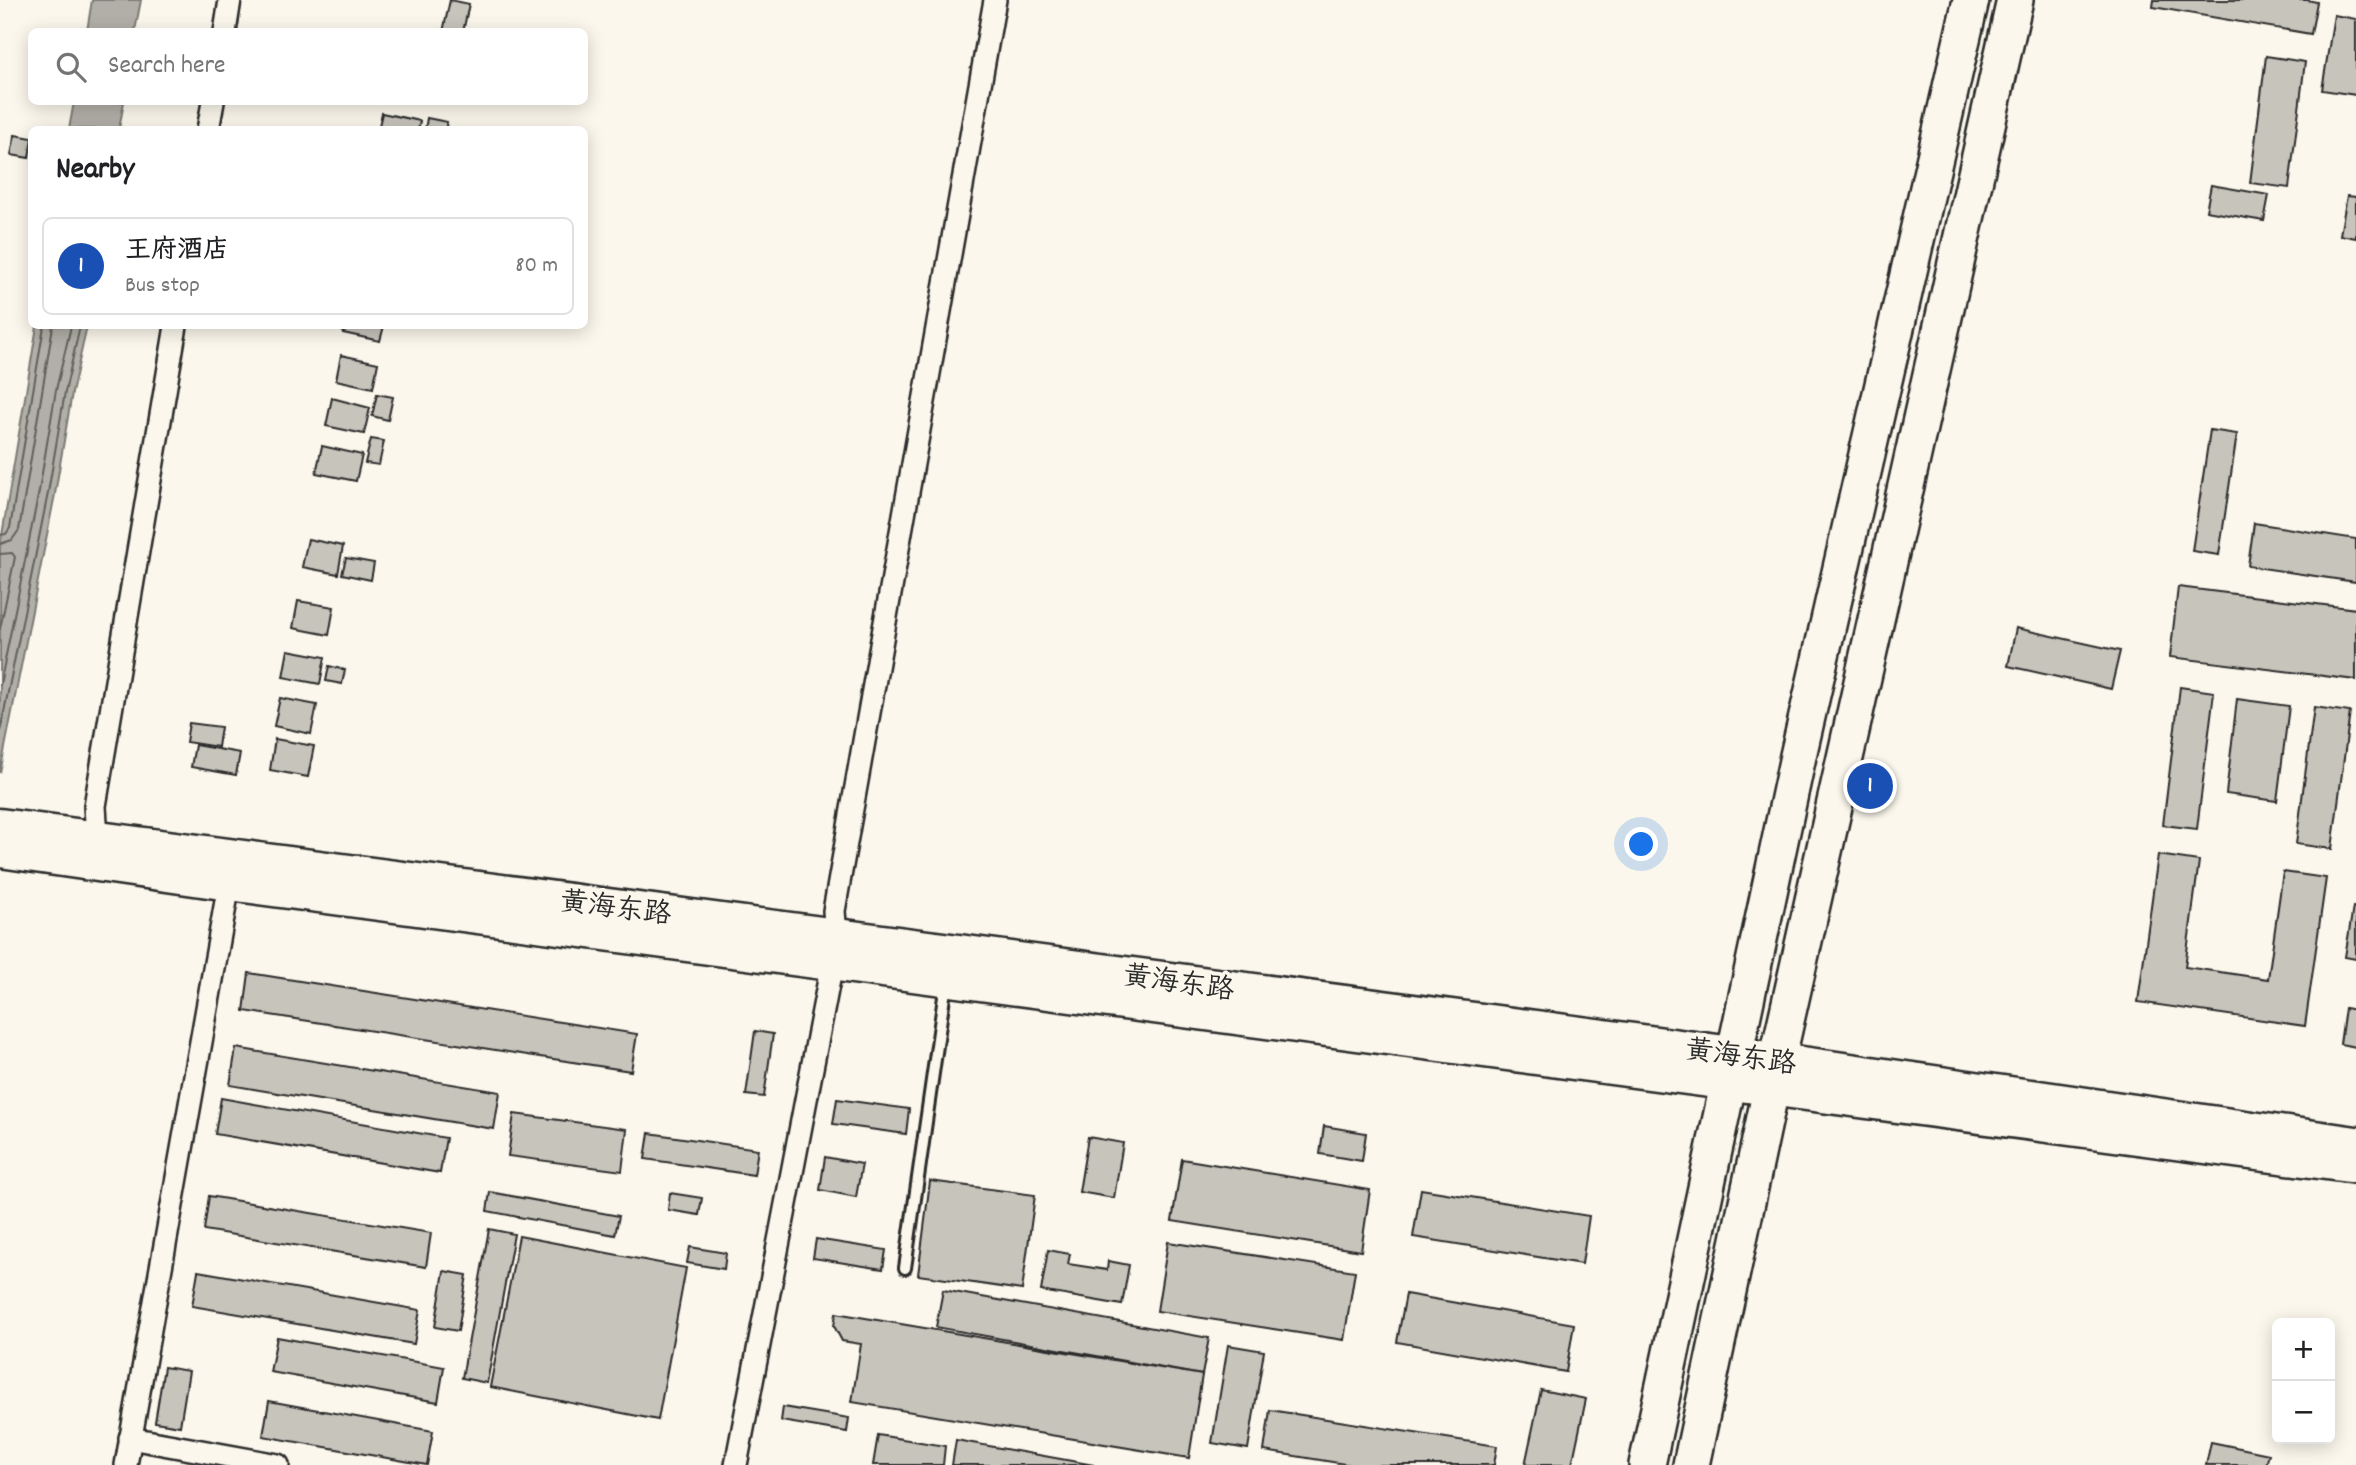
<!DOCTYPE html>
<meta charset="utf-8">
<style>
body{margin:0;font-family:Dekko,"LXGW WenKai TC",sans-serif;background:#f2f2f2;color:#202124}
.controls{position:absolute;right:21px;bottom:21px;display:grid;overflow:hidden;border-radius:10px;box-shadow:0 4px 18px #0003}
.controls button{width:63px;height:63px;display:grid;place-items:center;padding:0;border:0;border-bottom:2px solid #e0e0e0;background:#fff;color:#202124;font:35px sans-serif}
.you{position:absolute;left:1642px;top:845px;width:24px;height:24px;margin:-18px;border:5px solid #fff;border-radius:50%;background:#1a73e8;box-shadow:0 0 0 10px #1a73e833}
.badge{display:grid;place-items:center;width:46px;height:46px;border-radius:50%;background:#0b8043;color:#fff;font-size:23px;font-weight:700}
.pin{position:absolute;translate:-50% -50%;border:4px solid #fff;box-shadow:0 2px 7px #0006}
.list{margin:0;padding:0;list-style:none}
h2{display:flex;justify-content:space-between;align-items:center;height:91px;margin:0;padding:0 28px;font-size:30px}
h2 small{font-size:23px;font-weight:400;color:#757577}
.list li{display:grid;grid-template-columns:46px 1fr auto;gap:21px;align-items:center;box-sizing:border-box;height:98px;margin:0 14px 14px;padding:0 14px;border:2px solid #e0e0e0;border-radius:10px}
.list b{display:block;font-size:26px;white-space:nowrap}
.list p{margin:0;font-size:23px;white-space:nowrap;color:#757577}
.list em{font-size:23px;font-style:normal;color:#757577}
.icon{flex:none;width:38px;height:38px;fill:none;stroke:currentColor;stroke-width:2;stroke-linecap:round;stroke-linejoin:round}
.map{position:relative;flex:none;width:2356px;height:1465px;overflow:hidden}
.search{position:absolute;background:#fff;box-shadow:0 4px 18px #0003;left:28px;top:28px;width:560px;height:77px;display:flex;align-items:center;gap:18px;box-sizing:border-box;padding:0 24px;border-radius:10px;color:#757577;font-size:26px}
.panel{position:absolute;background:#fff;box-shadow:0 4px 18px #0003;left:28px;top:126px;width:560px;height:203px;border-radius:10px}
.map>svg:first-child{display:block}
</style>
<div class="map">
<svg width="2356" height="1465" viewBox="0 0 2356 1465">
<rect width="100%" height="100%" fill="#fbf7ec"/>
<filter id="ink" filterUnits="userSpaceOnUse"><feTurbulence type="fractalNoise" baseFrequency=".0143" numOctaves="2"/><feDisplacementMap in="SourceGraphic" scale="14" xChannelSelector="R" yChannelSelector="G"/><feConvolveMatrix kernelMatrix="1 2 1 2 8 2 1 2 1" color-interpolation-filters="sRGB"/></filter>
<g filter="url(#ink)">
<g fill="#b1afa7" stroke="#7b7a75" stroke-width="2">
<polygon points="92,0 141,0 135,31 87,31"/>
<polygon points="74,102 124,102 119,129 69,129"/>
<polygon points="37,326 87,326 72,393 55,494 0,773 0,547"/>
</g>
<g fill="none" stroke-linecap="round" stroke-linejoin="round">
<g stroke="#61605d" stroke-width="2">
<polyline points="0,535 6,534 10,528 44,326"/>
<polyline points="0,544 12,540 19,530 53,326"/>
<polyline points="0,554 12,553 15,557 0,629"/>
<polyline points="0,685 39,491 56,390 71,326"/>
<polyline points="0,732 48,493 65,392 80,326"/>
</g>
</g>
<g fill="#c7c4bc" stroke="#2b2b2b" stroke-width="2">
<polygon points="450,0 469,4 463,32 443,32"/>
<polygon points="2154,0 2307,0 2317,2 2311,34 2153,7"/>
<polygon points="2334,15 2356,19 2356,95 2322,90"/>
<polygon points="2266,56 2305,62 2289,188 2250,183"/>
<polygon points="382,113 420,121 418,130 378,130"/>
<polygon points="427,118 447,122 445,130 425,130"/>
<polygon points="15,135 32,138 29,158 11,155"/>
<polygon points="2211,185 2269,195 2264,221 2206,211"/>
<polygon points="2347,196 2356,197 2356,238 2340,235"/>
<polygon points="345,326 384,326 380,341 343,333"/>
<polygon points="341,355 378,363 373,388 336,380"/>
<polygon points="377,394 393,397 388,420 372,416"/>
<polygon points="332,398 370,408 364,434 326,426"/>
<polygon points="2210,430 2237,434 2219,555 2192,551"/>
<polygon points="371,439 384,441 379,465 365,463"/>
<polygon points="322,446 362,455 356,481 316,473"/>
<polygon points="2254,523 2356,539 2356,582 2248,566"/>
<polygon points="308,539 343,546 338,574 302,567"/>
<polygon points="346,558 374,563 371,580 342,574"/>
<polygon points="2178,587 2356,609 2356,680 2170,657"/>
<polygon points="298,601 334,607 329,635 293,628"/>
<polygon points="2016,628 2120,651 2111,689 2008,666"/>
<polygon points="288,650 325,657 320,684 283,677"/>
<polygon points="329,666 345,670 342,684 326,681"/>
<polygon points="2180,687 2214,692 2197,829 2163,825"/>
<polygon points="280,698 317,705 311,734 274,726"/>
<polygon points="2237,699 2289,706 2277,801 2226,794"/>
<polygon points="2314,707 2350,712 2332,849 2296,844"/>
<polygon points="189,723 221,727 218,747 186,742"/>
<polygon points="275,739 314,746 308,777 270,770"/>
<polygon points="195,745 240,753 236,775 191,767"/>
<polygon points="2158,855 2199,861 2185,967 2268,979 2283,872 2326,878 2305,1026 2138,1002"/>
<polygon points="2353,907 2356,908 2356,959 2345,957"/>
<polygon points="249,973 637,1034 631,1071 244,1011"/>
<polygon points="2345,1008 2356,1010 2356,1047 2340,1044"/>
<polygon points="755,1031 773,1034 764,1097 746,1095"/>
<polygon points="236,1048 500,1092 494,1129 230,1085"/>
<polygon points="221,1098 446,1138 440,1173 215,1134"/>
<polygon points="837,1099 909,1109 906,1134 833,1124"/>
<polygon points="514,1114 627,1129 622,1171 508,1156"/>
<polygon points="1324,1126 1366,1133 1362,1161 1320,1154"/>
<polygon points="649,1133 758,1149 754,1175 645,1159"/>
<polygon points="1088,1137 1123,1143 1114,1198 1079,1192"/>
<polygon points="825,1157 862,1164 856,1197 820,1190"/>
<polygon points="1182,1159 1370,1190 1361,1251 1172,1221"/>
<polygon points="930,1181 1035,1195 1022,1290 918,1275"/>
<polygon points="1421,1189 1589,1216 1582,1264 1413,1237"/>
<polygon points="490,1192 619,1216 615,1235 487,1211"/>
<polygon points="670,1193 702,1198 699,1215 668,1210"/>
<polygon points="209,1196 431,1233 426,1267 204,1230"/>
<polygon points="489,1229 514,1234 487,1383 462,1378"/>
<polygon points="519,1236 686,1268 658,1420 490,1387"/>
<polygon points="816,1239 886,1250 883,1269 813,1258"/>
<polygon points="1168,1242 1355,1271 1344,1340 1157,1311"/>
<polygon points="690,1247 726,1253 724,1269 687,1263"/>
<polygon points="1048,1250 1070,1254 1068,1264 1107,1270 1108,1261 1129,1265 1122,1305 1041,1291"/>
<polygon points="198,1271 420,1310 414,1344 192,1306"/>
<polygon points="444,1271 467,1275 458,1331 435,1327"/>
<polygon points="943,1290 1209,1338 1202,1375 936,1327"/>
<polygon points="1406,1294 1574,1324 1566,1372 1397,1342"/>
<polygon points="836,1313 1202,1375 1189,1458 852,1402 861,1344 842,1341 834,1326"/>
<polygon points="277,1337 444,1367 438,1402 270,1372"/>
<polygon points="1228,1345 1264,1351 1248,1449 1212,1443"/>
<polygon points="164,1367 189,1371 180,1426 155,1422"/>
<polygon points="1541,1390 1586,1399 1572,1465 1525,1465"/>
<polygon points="269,1401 433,1431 427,1465 263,1436"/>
<polygon points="783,1407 849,1418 847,1432 781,1421"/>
<polygon points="1270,1410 1497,1446 1494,1465 1351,1465 1264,1451"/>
<polygon points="878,1435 945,1446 943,1465 873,1465"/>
<polygon points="956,1440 1094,1465 952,1465"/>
<polygon points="2211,1442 2269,1454 2266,1465 2206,1465"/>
</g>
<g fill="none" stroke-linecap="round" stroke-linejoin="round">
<g stroke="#2b2b2b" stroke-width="16">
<polyline id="lane" points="905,1268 946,983"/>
</g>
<g stroke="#2b2b2b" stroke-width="26">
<g id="street">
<polyline points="225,32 230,0"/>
<polyline points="208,130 213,102"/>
<polyline points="97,838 95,806 176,326"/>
<polyline points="130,1438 278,1465"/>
<polyline points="126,1465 229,884"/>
<polyline points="736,1465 832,964 836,935 834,911 995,0"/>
</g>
</g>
<g stroke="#2b2b2b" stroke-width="37">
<g id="secondary">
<polyline points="0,825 1733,1053 2356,1143"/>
<polyline points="0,851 229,884 2356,1167"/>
</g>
</g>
<g stroke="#2b2b2b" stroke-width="40">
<g id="primary">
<polyline points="1647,1465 1798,756 1971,0"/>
<polyline points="1691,1465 1777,1061 2015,0"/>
</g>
</g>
<use href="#lane" stroke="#fbf7ec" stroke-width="10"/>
<use href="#street" stroke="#fbf7ec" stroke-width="21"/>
<use href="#secondary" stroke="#fbf7ec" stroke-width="32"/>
<use href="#primary" stroke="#fbf7ec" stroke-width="35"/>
</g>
</g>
<g text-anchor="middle" stroke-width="7" stroke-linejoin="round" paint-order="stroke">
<g font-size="28" fill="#2b2b2b" stroke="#fbf7ec">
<text transform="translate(616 906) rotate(7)" y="10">黄海东路</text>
<text transform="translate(1179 981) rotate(8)" y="10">黄海东路</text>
<text transform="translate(1741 1055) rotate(8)" y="10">黄海东路</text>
</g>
</g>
</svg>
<div class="controls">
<button>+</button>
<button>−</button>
</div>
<div class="you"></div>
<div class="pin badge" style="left:1870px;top:786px;background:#1a4fb4">1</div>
<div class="search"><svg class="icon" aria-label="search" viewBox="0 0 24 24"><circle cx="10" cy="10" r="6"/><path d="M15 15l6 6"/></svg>Search here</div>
<section class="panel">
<h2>Nearby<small></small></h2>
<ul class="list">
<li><span class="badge" style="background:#1a4fb4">1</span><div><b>王府酒店</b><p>Bus stop</p></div><em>80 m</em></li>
</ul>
</section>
</div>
